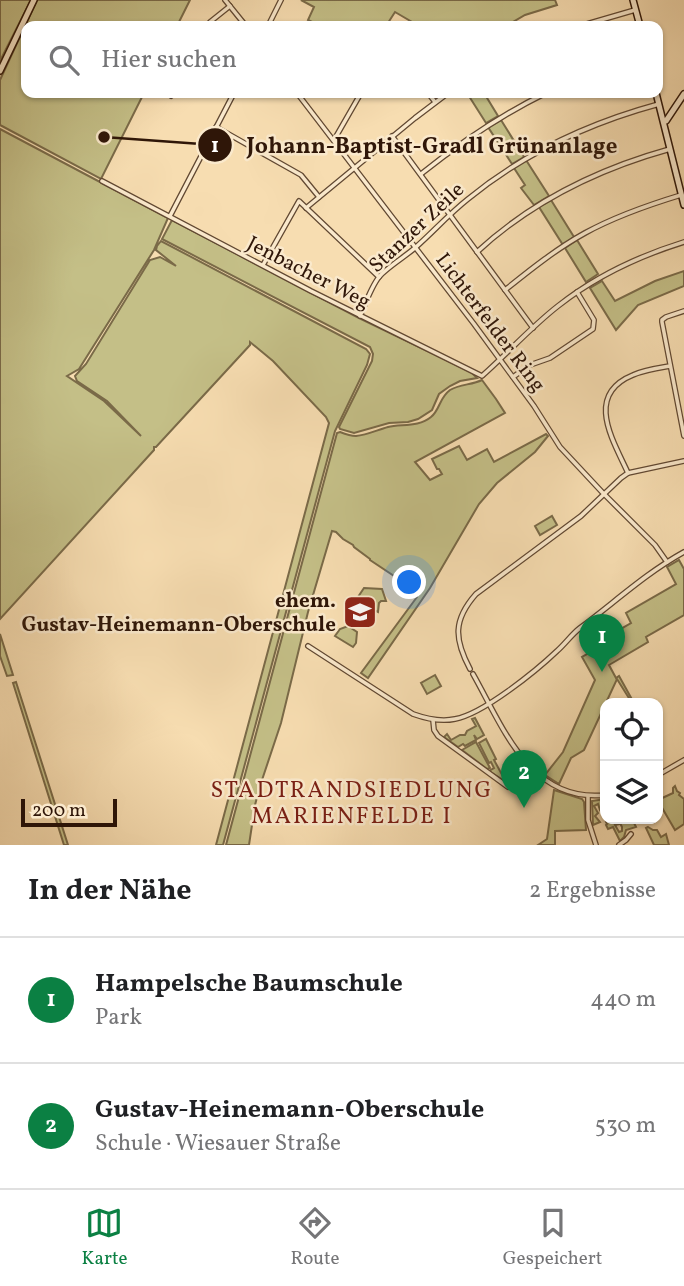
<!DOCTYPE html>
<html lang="de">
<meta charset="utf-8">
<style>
body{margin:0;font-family:Vollkorn,serif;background:#f2f2f2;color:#202124}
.controls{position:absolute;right:21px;bottom:21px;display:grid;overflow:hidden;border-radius:14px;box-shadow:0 2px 5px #0004}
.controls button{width:63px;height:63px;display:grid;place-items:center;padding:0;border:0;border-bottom:2px solid #e0e0e0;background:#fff;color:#202124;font:35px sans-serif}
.scale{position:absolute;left:21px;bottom:18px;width:96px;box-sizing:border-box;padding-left:7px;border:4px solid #2f1608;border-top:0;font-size:19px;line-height:24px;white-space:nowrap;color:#2f1608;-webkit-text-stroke:5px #fae9cc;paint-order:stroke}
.you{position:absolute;left:410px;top:583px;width:24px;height:24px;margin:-18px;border:5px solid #fff;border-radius:50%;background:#1a73e8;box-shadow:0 0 0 10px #1a73e833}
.badge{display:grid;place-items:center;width:46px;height:46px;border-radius:50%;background:#0b8043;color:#fff;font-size:23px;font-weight:700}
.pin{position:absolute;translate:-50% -58px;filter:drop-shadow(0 2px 4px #0008)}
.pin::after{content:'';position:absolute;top:37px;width:24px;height:21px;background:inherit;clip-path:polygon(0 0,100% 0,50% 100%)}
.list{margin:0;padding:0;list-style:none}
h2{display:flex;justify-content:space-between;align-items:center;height:91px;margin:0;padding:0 28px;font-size:30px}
h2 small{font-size:23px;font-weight:400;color:#757577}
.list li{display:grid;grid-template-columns:46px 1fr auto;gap:21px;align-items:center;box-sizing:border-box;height:126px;padding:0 28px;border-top:2px solid #e0e0e0}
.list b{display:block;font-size:26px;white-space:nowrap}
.list p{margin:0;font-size:23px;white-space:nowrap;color:#757577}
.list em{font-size:23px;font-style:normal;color:#757577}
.icon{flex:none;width:38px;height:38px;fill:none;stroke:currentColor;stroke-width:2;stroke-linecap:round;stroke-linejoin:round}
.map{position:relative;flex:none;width:684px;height:845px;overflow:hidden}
.search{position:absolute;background:#fff;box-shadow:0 2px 5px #0004;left:21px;right:21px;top:21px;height:77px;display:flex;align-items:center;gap:18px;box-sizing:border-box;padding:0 24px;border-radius:14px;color:#757577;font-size:26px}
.sheet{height:343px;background:#fff}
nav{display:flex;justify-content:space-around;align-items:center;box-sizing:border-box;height:98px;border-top:2px solid #e0e0e0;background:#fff;font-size:19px;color:#757577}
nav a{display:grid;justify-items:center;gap:4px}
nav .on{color:#0b8043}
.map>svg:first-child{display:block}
</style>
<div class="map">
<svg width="684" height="845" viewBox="0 0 684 845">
<rect width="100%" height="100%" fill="#f7ddb1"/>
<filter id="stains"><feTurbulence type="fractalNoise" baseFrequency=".00286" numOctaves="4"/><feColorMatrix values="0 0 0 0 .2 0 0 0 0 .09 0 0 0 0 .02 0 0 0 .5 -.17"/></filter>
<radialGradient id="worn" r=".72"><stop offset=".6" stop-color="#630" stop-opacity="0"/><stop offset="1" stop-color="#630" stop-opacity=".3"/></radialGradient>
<g fill="#c4bf87" stroke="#7a6a48" stroke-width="2">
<polygon points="0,0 31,0 0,61"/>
<polygon points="37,0 190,0 177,26 26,26 26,93 144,93 101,179 0,125 0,80"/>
<polygon points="301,0 555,0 557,5 525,15 506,26 419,26 395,12 386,26 320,26 308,20 314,7"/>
<polygon points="467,93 484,93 498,116 486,123"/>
<polygon points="501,120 524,157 512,164 488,127"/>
<polygon points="0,129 168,218 154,250 79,369 67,376 104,401 141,436 107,401 77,381 75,376 86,364 150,260 160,257 176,266 156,250 157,246 161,241 366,349 370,354 367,365 335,431 223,845 216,845 329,423 326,417 273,361 250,342 250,345 156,447 154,447 154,450 0,619"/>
<polygon points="526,160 549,196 534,205 521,188 525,185 514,168"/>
<polygon points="551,200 574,237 563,245 539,207"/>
<polygon points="172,220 359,318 471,372 477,378 460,381 450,386 439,394 432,410 418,419 408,422 389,423 354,433 340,429 339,427 372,361 373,354 370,347 162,239"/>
<polygon points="577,240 598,274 586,282 565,248"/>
<polygon points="684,271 684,286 638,305 616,330 590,288 602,281 615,301 655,281"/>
<path d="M482,380L496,399L505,413L415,462L430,480L442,474L439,469H437L432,459L459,446L467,460L487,449L494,462L546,434L548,436L535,452L497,483L479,504L430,588L368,678L361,673L417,597L412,588L370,560V559L354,547L353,545L343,539L336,532L332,531L308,612L281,723L260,786L255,805L249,845H226L337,433L340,432C345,434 350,436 356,436C367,435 377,430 388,427C402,424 419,427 431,417C440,410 439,398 450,390C460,384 472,385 482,380Z"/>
<polygon points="552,516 557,525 540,535 535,526"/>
<polygon points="679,560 684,569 684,615 646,637 648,642 609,665 616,678 619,676 634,703 632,703 617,679 584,750 571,758 559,784 545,775 563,752 595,680 582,657 621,635 619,630 631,623 626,613 676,584 667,567"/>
<polygon points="364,588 382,589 386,601 381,601 379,603 378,612 372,609 369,612 358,597"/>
<polygon points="348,626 357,632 356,643 353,647 335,636 340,629"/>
<polygon points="0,634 13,675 7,676 0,656"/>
<polygon points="435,675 441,686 427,694 421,683"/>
<polygon points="16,682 68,845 64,845 13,683"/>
<polygon points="475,718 484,735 477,739 474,735 476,740 465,746 463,744 458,747 444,737 447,734 451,740 460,735 465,735 467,731 476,726 472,719"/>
<polygon points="486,739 496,759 494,760 506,782 489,771 494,768 491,762 489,763 479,743"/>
<polygon points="476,742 490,768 487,769 462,750"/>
<polygon points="675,786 677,791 680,793 679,795 684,799 684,824 675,830 661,806 658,807 658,800 673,793 673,788"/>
<polygon points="554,790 582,799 584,802 586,830 555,831 555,845 538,845 547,839"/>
<polygon points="605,799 605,807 600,810 598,804 594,806 598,813 595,816 600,822 593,825 592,801"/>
<polygon points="612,819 616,819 619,824 615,825 619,832 622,831 622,827 618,819 641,819 634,823 636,827 626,830 624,837 620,841 613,827 608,829 606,825 607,824 606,822"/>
<polygon points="648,827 653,830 657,830 661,837 666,834 669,845 654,845 646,828"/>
</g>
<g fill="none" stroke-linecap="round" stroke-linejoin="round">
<g stroke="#614832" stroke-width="6">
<g id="street">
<polyline points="225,0 246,26"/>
<polyline points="207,26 210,22 230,6"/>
<polyline points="268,26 281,0"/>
<polyline points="580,26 635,10"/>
<polyline points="297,93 474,324 534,406 560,447 602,492 655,545 667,562"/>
<polyline points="428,93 435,102"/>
<polyline points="171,96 173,93"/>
<polyline points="216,127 301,175 319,197"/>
<polyline points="392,136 533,328"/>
<polyline points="334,140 361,93"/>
<path d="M421,174C460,143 501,115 546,93"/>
<path d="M102,181L311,291L482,376C508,353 531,327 558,306C596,276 639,256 684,242"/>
<polyline points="306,208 415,118 448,93"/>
<polyline points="170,216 234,93"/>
<path d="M477,252C532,201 598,169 670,149"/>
<polyline points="263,265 299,201 379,277"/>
<path d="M505,290C530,270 556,249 585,233C616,216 648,205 681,195"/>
<polyline points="684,311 666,317 662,320 662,322 684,436"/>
<path d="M360,316C365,305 371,287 379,277C386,268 406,256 416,247C434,231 449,214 468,199C524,153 589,123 659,104"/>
<polyline points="513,377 530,365 550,358 593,329 594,320 577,292"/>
<path d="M628,473C613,440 584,395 633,375C644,370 658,368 670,366"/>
<path d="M308,646L413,714C427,719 441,722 455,719C483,714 536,671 557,651C565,644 572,634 580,628C615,602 646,573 684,552"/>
<path d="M470,669C454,639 453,620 476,594L581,516L621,478L628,473L684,461"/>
<path d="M473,674C503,727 530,803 605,795"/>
<polyline points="433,720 434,730 438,736 508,787 527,765"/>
<polyline points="658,775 684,760"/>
<polyline points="588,796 588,820 596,845"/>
<polyline points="619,845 626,840 631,834"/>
</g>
</g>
<g stroke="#2f1608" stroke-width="8">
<g id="secondary">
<polyline points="633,0 640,26"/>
<polyline points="0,71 34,0"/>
<polyline points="656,93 684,205"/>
<polyline points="664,121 666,121 684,94"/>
</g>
</g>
<use href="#street" stroke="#fae9cc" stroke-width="3.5"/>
<use href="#secondary" stroke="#fae9cc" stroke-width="5"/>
</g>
<defs>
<g id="school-square" transform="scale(1.75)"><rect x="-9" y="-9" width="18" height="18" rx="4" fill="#8f2418" stroke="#fae9cc"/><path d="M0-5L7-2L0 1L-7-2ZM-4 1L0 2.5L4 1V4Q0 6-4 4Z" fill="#fff"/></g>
</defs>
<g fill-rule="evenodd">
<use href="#school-square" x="360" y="612"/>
</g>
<g text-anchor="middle" stroke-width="5" stroke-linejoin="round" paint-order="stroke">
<g font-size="21" fill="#2f1608" stroke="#fae9cc">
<text transform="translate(416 227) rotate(-43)" y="7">Stanzer Zeile</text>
<text transform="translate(309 272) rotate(27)" y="7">Jenbacher Weg</text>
<text transform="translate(491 322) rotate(53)" y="7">Lichterfelder Ring</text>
</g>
<g font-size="21" font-weight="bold" fill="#2f1608" stroke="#fae9cc" text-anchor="end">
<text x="336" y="607">ehem.<tspan x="336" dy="24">Gustav-Heinemann-Oberschule</tspan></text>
</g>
<g font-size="23" letter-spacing="2" fill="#7a1f14" stroke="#fae9cc">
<text x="352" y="797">STADTRANDSIEDLUNG<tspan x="352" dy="26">MARIENFELDE I</tspan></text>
</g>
</g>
<path fill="none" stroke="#2f1608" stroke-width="2.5" d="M104 137L215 145"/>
<g fill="#2f1608" stroke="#fae9cc" stroke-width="2.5">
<circle cx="104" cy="137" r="7"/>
<circle cx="215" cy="145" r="18"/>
</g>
<g font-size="21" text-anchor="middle" font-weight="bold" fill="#fff">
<text x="215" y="152">1</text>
</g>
<g font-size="23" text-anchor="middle" font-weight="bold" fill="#2f1608" stroke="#fae9cc" stroke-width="5" stroke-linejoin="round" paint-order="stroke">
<text x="432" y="153">Johann-Baptist-Gradl Grünanlage</text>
</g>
<rect width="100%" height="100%" filter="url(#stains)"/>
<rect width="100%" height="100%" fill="url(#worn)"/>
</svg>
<div class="controls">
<button><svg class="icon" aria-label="locate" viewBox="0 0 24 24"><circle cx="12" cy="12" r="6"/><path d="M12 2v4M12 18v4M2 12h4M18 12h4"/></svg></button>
<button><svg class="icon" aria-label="layers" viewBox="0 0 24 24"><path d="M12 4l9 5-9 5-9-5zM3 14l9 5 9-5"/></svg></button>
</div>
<div class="scale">200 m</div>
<div class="you"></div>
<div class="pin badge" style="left:602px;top:672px">1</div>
<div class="pin badge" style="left:524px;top:808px">2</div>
<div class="search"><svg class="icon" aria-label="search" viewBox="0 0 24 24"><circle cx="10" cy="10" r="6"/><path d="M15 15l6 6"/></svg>Hier suchen</div>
</div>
<section class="sheet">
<h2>In der Nähe<small>2 Ergebnisse</small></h2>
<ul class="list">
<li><span class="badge">1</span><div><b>Hampelsche Baumschule</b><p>Park</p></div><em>440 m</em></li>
<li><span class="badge">2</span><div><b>Gustav-Heinemann-Oberschule</b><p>Schule · Wiesauer Straße</p></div><em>530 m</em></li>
</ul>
</section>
<nav>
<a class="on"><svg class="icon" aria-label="map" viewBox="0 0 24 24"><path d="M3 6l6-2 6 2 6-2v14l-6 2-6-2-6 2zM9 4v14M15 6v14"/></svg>Karte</a>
<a><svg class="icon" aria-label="directions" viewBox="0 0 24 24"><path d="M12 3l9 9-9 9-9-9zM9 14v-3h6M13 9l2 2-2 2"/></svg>Route</a>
<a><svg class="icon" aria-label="saved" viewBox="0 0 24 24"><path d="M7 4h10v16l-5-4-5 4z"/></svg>Gespeichert</a>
</nav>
